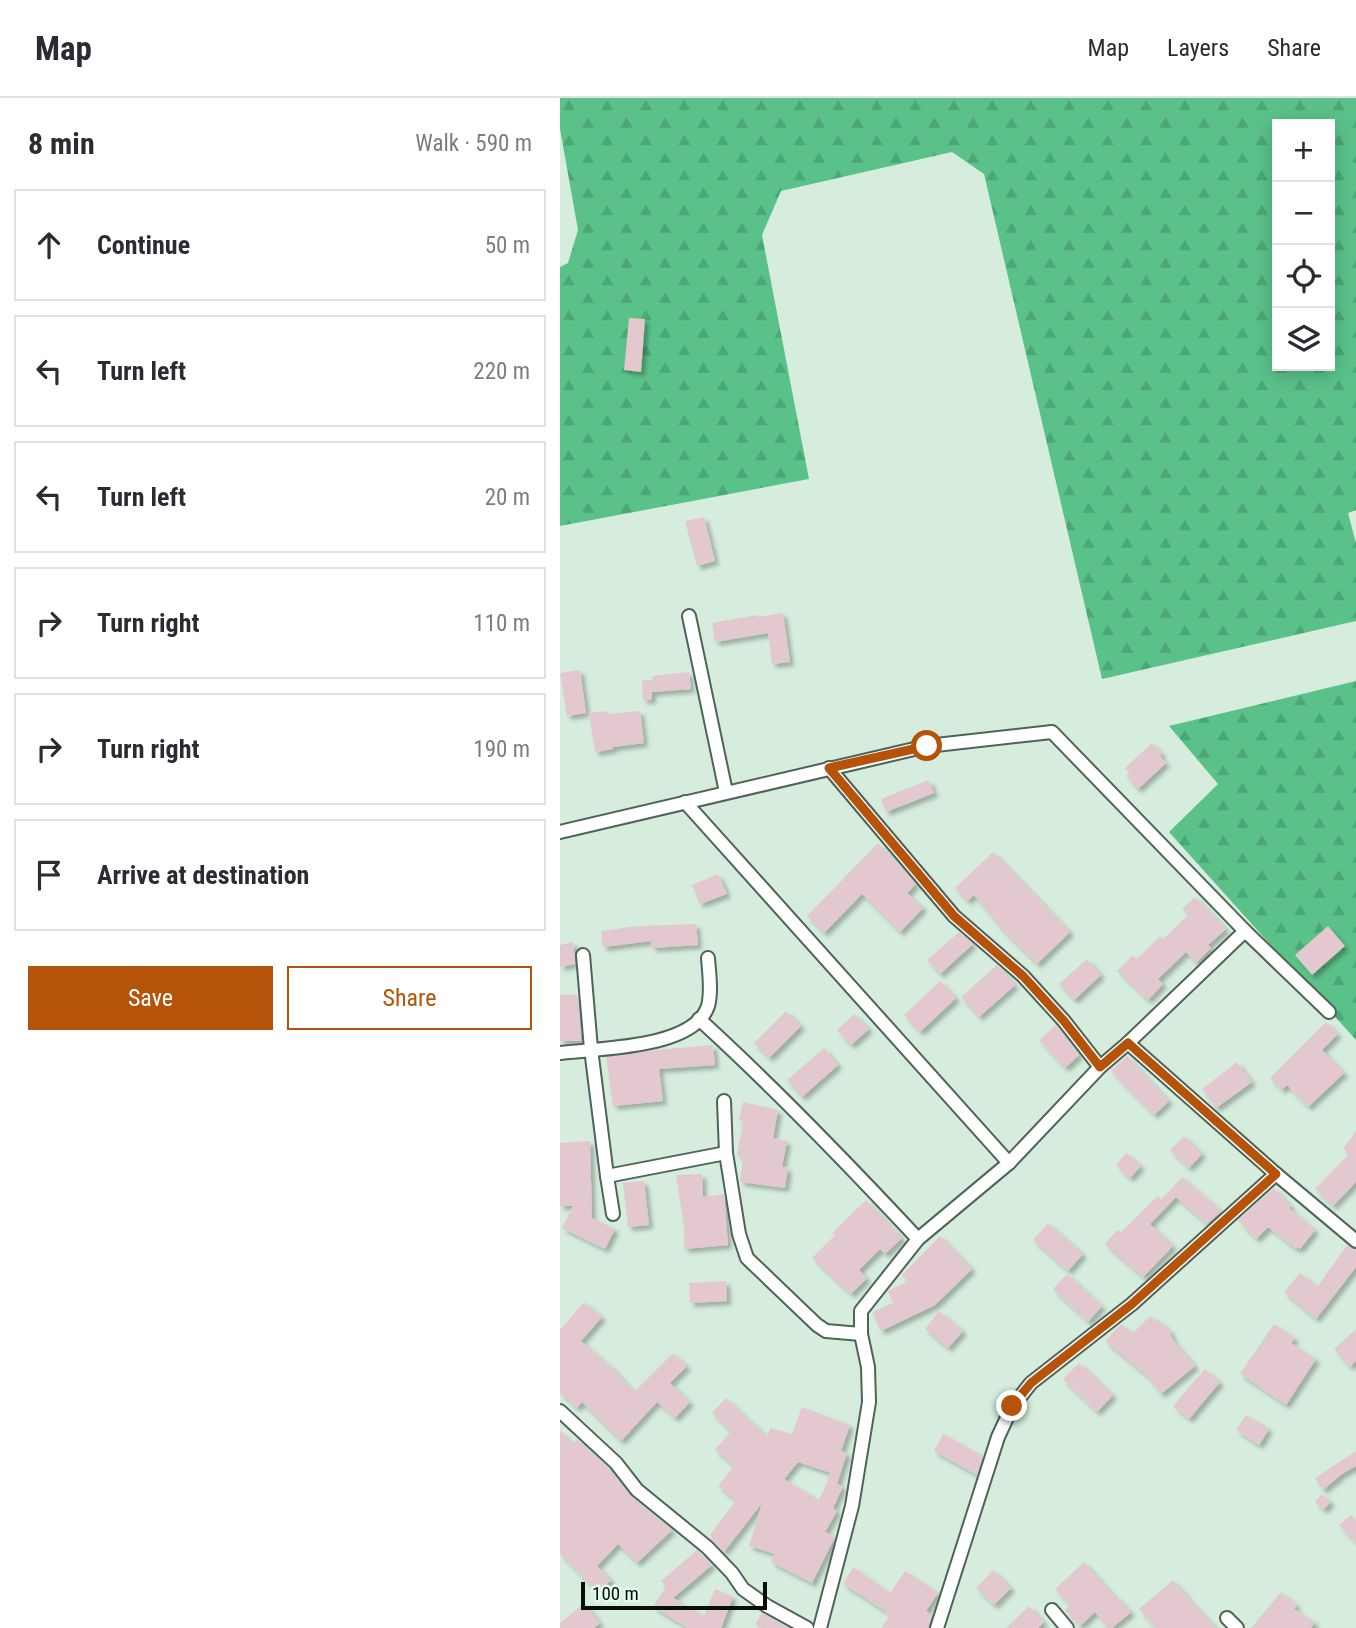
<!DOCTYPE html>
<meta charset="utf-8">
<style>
body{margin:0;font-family:"Roboto Condensed",sans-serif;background:#f2f2f3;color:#2b2b33}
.controls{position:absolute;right:21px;top:21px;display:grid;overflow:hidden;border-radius:0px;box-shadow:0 4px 18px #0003}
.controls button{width:63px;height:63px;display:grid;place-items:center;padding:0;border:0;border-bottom:2px solid #e1e1e2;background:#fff;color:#2b2b33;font:35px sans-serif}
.scale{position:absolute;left:21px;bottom:18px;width:186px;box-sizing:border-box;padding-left:7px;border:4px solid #070f0a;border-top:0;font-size:19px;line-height:24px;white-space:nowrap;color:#070f0a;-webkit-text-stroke:5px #e3faeb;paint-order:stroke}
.stop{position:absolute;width:21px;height:21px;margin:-16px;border:5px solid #b45309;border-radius:50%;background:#fff}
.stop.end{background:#b45309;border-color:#fff;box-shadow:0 2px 7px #0008}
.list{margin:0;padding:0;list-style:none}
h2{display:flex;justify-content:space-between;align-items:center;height:91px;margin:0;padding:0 28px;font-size:30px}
h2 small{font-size:23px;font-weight:400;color:#7c7c81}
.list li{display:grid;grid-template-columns:46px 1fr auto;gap:21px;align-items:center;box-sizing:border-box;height:112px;margin:0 14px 14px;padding:0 14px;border:2px solid #e1e1e2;border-radius:0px}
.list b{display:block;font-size:26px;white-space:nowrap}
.list em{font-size:23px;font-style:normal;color:#7c7c81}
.actions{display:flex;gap:14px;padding:21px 28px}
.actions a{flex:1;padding:16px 0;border:2px solid #b45309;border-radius:0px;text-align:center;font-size:24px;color:#b45309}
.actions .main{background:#b45309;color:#fff}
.icon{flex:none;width:38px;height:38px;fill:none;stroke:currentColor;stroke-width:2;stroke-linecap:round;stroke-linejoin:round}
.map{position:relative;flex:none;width:796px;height:1530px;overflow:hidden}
header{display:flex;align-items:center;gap:42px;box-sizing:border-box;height:98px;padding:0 35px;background:#fff;border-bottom:2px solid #e1e1e2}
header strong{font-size:33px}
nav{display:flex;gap:38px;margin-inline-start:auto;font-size:24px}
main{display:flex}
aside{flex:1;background:#fff}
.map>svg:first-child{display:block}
</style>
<header>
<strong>Map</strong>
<nav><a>Map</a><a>Layers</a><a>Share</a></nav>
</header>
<main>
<aside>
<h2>8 min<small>Walk · 590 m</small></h2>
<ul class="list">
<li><svg class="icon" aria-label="ahead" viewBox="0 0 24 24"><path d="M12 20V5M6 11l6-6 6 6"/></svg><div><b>Continue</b></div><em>50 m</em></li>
<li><svg class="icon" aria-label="left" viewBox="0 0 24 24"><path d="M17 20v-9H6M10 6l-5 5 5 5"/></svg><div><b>Turn left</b></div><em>220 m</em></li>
<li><svg class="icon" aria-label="left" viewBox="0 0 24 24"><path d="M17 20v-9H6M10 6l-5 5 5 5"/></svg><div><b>Turn left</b></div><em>20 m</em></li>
<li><svg class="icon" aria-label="right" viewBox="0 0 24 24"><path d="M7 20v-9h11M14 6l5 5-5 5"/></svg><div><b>Turn right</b></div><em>110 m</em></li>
<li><svg class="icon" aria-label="right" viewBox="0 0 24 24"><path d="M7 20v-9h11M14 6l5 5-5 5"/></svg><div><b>Turn right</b></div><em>190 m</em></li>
<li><svg class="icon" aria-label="arrive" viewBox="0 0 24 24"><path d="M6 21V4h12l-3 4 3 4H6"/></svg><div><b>Arrive at destination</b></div></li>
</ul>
<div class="actions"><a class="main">Save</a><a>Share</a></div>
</aside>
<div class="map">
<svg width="796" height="1530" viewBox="0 0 796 1530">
<defs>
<pattern id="forest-firs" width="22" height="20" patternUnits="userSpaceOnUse" patternTransform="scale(1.75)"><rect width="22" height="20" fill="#5ac289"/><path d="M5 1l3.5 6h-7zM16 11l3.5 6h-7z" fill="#4da675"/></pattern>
<filter id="shadow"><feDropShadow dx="4" dy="4" stdDeviation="2" flood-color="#0004"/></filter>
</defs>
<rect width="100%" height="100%" fill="#d6edde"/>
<g fill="url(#forest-firs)" fill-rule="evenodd">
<path d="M0,0H796V412L788,415L796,445V523L542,581L424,76L392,54L221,93L202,137L249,381L0,428V169L8,165L18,132L0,31ZM717,26H770V268H717Z"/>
<polygon points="796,583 796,942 609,734 658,686 609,628"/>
</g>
<g fill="#e3c8cf" fill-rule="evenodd" filter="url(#shadow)">
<polygon points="69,220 85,221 81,274 64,272"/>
<polygon points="144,419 155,463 137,468 125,423"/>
<polygon points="223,515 230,564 212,566 208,535 155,544 152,525 197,517 197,519"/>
<polygon points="20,572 26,615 7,618 0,575"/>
<polygon points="129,574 131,591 92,594 92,602 83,602 82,582 93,582 92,578"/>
<polygon points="47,613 48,616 80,613 84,645 53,649 53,651 35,654 29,615"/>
<polygon points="592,645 602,656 600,658 606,665 578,691 566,678 570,675 565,670"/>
<polygon points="369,682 374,695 326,714 321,701"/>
<polygon points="318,745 356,786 347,795 363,810 340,834 302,796 264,835 247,818"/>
<polygon points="433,754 510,834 477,866 440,829 414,797 407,803 395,790"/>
<polygon points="158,776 167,796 140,806 132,787"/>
<polygon points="635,799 666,831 648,847 651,850 636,865 626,854 598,881 603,886 588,902 557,873 573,857 577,861 600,838 603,841 628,817 622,811"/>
<polygon points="136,826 138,847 92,850 91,843 43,849 41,833 78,828"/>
<polygon points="768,828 785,848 752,877 735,857"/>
<polygon points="399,834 413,846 380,876 367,862"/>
<polygon points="13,844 15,866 0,869 0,847"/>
<polygon points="527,861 541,877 514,902 499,886"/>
<polygon points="437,867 455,887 419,919 401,899"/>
<polygon points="380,883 396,900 360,934 344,917"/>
<polygon points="0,897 18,897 21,943 0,943"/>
<polygon points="226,913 241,928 209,960 194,945"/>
<polygon points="294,916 309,931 291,947 277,932"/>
<polygon points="766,924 778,936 762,952 784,975 748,1009 727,987 722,992 710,980"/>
<polygon points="496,927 519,957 505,970 479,942"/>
<polygon points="153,947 155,967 99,971 103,1003 53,1008 46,959 96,952"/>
<polygon points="264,950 278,967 242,999 227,982"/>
<polygon points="567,958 609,1003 594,1017 551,973"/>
<polygon points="677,964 692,984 656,1010 642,991"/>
<polygon points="183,1004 218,1012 213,1040 227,1043 222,1069 228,1070 225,1090 180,1084 183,1058 177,1057 183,1023 179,1022"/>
<polygon points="796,1033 796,1084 773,1108 755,1091 789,1056 783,1051"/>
<polygon points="624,1038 642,1056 629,1070 610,1052"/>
<polygon points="30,1043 32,1120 55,1131 45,1151 2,1130 13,1108 0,1108 0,1045"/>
<polygon points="566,1055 581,1068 570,1080 556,1067"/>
<polygon points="142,1076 143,1099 164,1096 168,1147 124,1151 124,1129 116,1077"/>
<polygon points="622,1079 661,1113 647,1126 616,1099 590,1126 613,1148 583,1179 545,1146 557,1132 561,1134 598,1098 601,1102"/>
<polygon points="84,1083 89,1127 68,1129 63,1085"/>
<polygon points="714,1090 731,1108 729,1110 755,1132 740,1151 738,1149 736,1151 708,1129 696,1141 678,1122"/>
<polygon points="306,1102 342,1140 325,1156 320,1151 299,1172 307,1180 291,1196 252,1160 275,1137 272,1135"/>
<polygon points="488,1125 523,1156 508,1173 473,1142"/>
<polygon points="380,1138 412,1171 375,1207 321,1233 312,1214 333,1205 328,1193 348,1183 342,1177"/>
<polygon points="787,1147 796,1153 796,1169 756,1221 724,1194 740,1175 757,1189"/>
<polygon points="507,1176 542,1208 528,1224 493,1191"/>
<polygon points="166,1183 167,1203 130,1205 129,1185"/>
<polygon points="24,1204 42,1219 21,1243 52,1270 74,1294 113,1255 127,1268 110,1285 130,1304 115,1320 97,1304 61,1343 22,1304 17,1310 0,1295 0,1232"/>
<polygon points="379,1213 403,1233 388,1250 365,1231"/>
<polygon points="590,1218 596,1224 599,1222 612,1235 610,1236 615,1245 635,1268 601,1296 587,1278 545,1243 561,1226 572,1236"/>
<polygon points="714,1226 735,1240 731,1245 756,1261 726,1307 680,1276"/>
<polygon points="796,1231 796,1263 790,1269 774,1251"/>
<polygon points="519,1265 553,1297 537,1314 503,1281"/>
<polygon points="645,1271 660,1284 629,1321 613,1308"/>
<path d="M166,1300L207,1339L210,1330L232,1336L242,1309L290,1327L281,1353L287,1355L277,1386L283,1388L273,1410L277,1413L265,1434L275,1439L252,1485L211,1464L215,1456L189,1448L202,1405L164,1454L151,1441L152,1439L150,1437L176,1402L158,1388L174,1368L155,1352L171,1333L152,1315ZM238,1364L271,1375L259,1402L224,1381Z"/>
<polygon points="686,1317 709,1331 699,1347 676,1332"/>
<polygon points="0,1332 12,1346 17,1341 47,1369 71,1399 112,1432 77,1465 58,1446 37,1468 51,1482 38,1495 0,1456"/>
<polygon points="383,1336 423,1358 417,1377 374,1353"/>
<polygon points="796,1353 796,1368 782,1376 763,1392 755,1380"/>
<polygon points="762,1396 771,1404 763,1412 755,1404"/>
<polygon points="791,1417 796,1423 796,1445 779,1427"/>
<polygon points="137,1452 152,1467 113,1500 144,1518 155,1491 173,1499 161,1530 128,1530 93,1509 106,1488 101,1483"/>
<polygon points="524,1464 556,1500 557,1499 571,1514 552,1530 548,1530 535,1514 520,1528 505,1512 510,1507 495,1491"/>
<polygon points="293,1469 330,1495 345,1473 378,1495 366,1513 372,1517 368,1530 321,1530 329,1519 326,1517 327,1514 283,1486"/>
<polygon points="433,1472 451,1490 434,1507 416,1490"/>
<polygon points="613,1482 628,1500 656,1530 596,1530 579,1511"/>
<polygon points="721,1494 737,1507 734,1511 755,1524 751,1530 691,1530"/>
<polygon points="24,1505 40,1525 34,1530 0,1530 0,1525"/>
<polygon points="469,1508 484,1524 478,1530 446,1530"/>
<polygon points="202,1515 223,1527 228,1530 202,1530 195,1526"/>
</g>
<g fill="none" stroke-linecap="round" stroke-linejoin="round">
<g stroke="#4f6357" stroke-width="16">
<g id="street">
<polyline points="129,518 166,694"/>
<polyline points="269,670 394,818 463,878 504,923 540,969"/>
<polyline points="125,704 449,1065"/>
<polyline points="0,734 367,648 492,634 685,833 769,914"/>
<polyline points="23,857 31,951 47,1078 166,1055"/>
<path d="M139,921C216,991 288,1066 358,1141"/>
<polyline points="568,945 716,1076 796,1143"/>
<path d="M0,955C38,950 134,951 148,908C152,894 149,874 148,860"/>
<polyline points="164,1003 166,1055 179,1136 187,1160 257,1227 266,1233 301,1236"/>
<polyline points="47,1078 53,1116"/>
<polyline points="0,1313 56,1365 77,1392 147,1449 172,1475 183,1491 207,1508 247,1530"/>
<polyline points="492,1512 507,1530"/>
<polyline points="667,1520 677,1530"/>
<polyline points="260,1530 292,1408 309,1304 308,1269 301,1236 301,1213 358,1141 449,1065 540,969 568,945 685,833"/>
<polyline points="377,1530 438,1339 452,1309 471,1285 572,1206 716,1076"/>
</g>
</g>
<use href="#street" stroke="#fff" stroke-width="12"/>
</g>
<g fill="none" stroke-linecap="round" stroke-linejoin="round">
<polyline stroke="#b45309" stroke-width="9" points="367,648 269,670 394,818 463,878 504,923 540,969 568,945 716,1076 572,1206 471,1285 452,1308"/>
</g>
</svg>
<div class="controls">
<button>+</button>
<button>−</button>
<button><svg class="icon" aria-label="locate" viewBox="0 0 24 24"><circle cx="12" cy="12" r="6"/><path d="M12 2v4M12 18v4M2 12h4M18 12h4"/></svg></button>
<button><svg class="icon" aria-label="layers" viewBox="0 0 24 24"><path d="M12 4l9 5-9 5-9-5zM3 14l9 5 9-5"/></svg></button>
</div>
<div class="scale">100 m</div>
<div class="stop" style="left:367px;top:648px"></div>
<div class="stop end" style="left:452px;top:1308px"></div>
</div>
</main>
